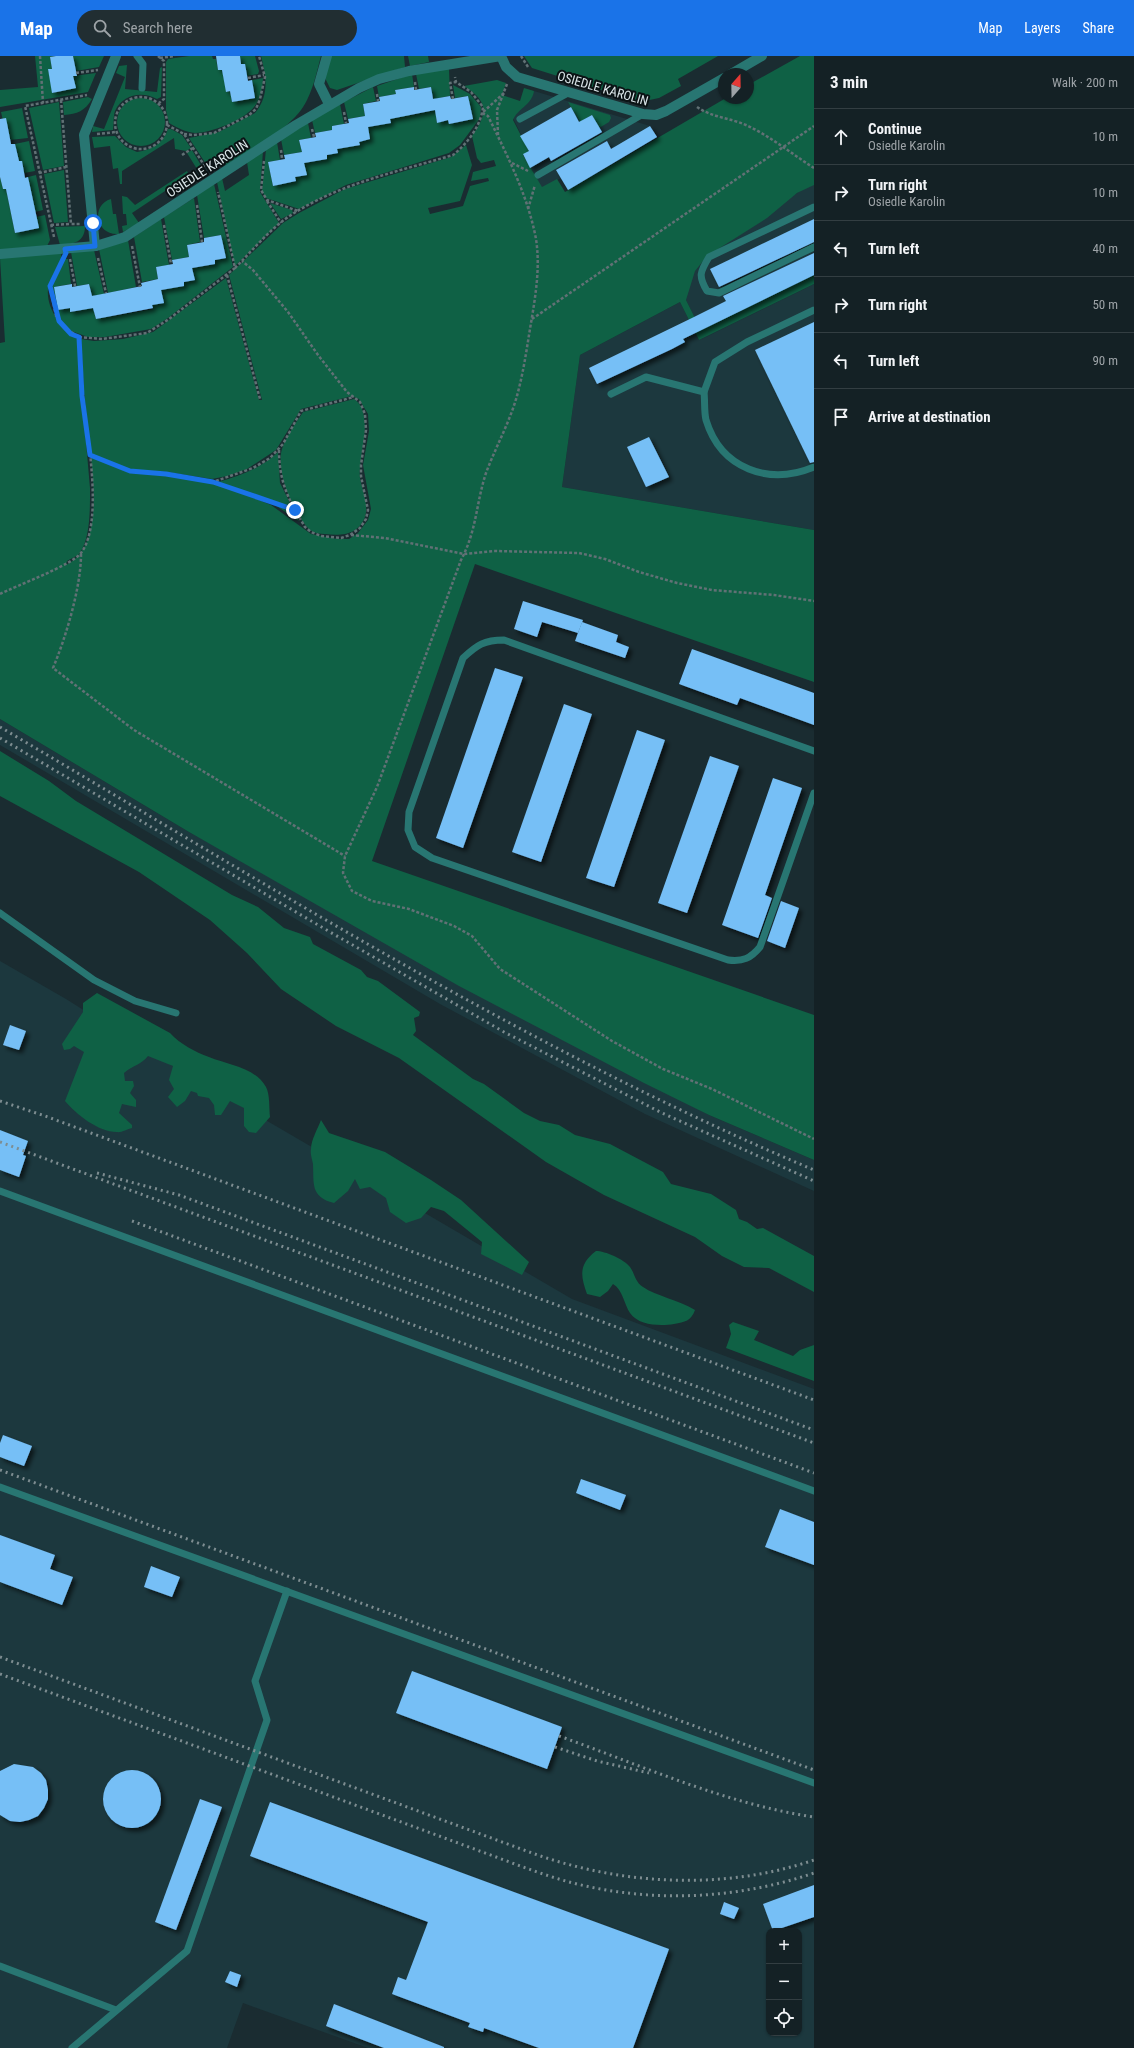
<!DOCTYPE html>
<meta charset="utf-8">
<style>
body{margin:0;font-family:"Roboto Condensed",sans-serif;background:#212e32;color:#f1f3f6}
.controls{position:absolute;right:12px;bottom:12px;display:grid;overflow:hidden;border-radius:8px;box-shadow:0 1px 3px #0004}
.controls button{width:36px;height:36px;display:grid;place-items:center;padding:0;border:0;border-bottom:1px solid #333e42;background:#142125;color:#f1f3f6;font:20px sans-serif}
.compass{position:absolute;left:718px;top:12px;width:36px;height:36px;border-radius:50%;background:#142125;box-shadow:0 1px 3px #0004;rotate:20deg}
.stop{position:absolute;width:12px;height:12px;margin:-9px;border:3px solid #1a73e8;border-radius:50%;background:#fff}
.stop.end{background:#1a73e8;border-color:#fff;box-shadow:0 1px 4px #0008}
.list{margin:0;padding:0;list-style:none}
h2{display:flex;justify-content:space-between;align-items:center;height:52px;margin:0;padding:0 16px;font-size:17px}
h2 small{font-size:13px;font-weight:400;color:#9da3a7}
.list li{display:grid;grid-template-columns:26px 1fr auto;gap:12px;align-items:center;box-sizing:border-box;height:56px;padding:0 16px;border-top:1px solid #333e42}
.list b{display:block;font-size:15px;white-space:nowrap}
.list p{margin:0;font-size:13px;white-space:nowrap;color:#9da3a7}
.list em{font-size:13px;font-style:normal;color:#9da3a7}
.icon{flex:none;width:22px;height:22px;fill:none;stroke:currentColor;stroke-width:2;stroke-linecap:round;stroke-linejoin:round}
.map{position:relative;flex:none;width:814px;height:1992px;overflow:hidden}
header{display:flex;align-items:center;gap:24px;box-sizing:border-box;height:56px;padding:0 20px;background:#1a73e8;color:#fff}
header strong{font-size:19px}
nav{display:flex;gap:22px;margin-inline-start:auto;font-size:14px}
.search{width:280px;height:36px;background:#212e32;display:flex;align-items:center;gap:10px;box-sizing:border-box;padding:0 14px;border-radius:22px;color:#9da3a7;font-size:15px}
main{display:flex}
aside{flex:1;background:#142125}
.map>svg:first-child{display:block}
</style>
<header>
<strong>Map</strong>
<div class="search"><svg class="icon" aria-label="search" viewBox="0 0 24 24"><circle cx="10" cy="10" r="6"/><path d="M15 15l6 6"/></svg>Search here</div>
<nav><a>Map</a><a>Layers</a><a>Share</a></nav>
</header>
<main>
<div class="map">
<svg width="814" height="1992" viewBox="0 0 814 1992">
<defs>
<filter id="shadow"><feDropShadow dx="3.5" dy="3.5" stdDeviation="2" flood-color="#0009"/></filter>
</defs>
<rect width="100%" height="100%" fill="#1a2c31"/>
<g fill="#1c383e" fill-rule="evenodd">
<polygon points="534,35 650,70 657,81 568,134 561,122 542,132 523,98 529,95 513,62"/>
<polygon points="814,127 814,219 701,274 686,244 687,203"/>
<polygon points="814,228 814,474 562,431 580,299 680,246 699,284"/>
<polygon points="0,663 189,776 277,824 709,1059 814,1104 814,1135 645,1058 440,948 0,689"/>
<path d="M0,905L66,943L166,1006L572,1243L814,1333V1992H368L243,1947L227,1992H0ZM769,1875H799V1977H769Z"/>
</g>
<g fill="#0f6145">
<polygon points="35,0 56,0 50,1 52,13 48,13 53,37 75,32 73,20 96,17 88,36 0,51 0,34 38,31"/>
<polygon points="73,0 104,0 99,11 76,15"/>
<path d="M189,0H212L213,3H216L218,14H222L227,36L230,35L232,46L255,42L252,24L263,22C263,30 260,45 254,51C244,64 211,77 195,77C186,76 177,72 169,67L166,54V6L168,3Z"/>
<polygon points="240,0 255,0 259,15 258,18 247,20 245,8 241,8"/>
<path d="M261,0H321C317,15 314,30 307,44C294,72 252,92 226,109L220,99L206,108L189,82L219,76L255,57C270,39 266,20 261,0Z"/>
<polygon points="330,0 404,0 405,11 337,34 330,32 325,22"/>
<polygon points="408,0 428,0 429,6 410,10"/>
<polygon points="524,0 718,0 678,23 681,30 659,42 640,46 532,12"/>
<path d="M800,0H814V129L797,137L767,162L707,200L695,215L686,244L701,274L814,219V228L699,284L680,246L580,299L562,431L814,474V626L475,508L372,805L814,959V1104L709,1059L644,1027L459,930L189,776L0,663V287L5,286L0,202L61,197C63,208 53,218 49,228C43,249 61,273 77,283L90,432C90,449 91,486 78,499C75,501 70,503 67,505L66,509C101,492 94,433 91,401L130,417L166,419L209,426L235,434L271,449L311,478L337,483H349L358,477L368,464L371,453L363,409L369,375L368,358L359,343L352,340L301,353L276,394L247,413L227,420L212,423L167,416L129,414L91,398L84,336L81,283L94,285L123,283L153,276L226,222L259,344H262L229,219L283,167L299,157L345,133L451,101L466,89L472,109L460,145L428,152L430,158L463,150L470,130L489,125L488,122L471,125L473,116L496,110L494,104L481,107L477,102L472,80C488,57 489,46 464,30L497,24L506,27L502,39L520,45L524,32L534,35C532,49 518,52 513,64L529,95L523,99L542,131L557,123L565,136L726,42H748V29Z"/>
<path d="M127,9L125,33L157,36L160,12L162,11L161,41L157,43C142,35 123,38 115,55C113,61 114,68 113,74L92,76L93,70L104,73L125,21L116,17L119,10Z"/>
<polygon points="449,12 450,40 433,43 431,31 419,33 416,18"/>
<polygon points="412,18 414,31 395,34 396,38 379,41 377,30"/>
<polygon points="453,29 470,38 481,51 480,62 460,89 449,97 346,129 299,153 266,142 262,135 266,93 277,86 280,104 268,106 273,130 296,125 295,121 306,119 304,107 327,103 327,99 338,97 337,93 359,89 359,86 370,83 368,71 391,67 390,63 401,61 401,57 412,59 435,54 437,67 448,64 449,68 473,63 468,40 455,42"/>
<polygon points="373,31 376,45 363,48 365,60 348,63 344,46"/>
<path d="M88,41L92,43C85,55 77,58 64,59L63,46Z"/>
<circle cx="141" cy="66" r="24"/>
<polygon points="59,46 64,110 43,114 29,52"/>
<polygon points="568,46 610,59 611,62 609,66 599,72 592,59 580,66"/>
<polygon points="340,48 344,68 332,70 332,74 315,77 312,64"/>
<polygon points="22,52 28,82 10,84 8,72 5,73 1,56"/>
<polygon points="308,67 311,82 299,84 302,96 284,99 281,83"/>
<path d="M168,73H171L182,79L191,92L186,95L175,93L174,82L122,115V128H120L118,112L113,113L110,90L94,92L92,81L115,80L126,91L137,96C151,94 163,88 168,73Z"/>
<polygon points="29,85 35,115 24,117 22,105 19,105 15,88"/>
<polygon points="192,94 202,111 197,113 187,97"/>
<polygon points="263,95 260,136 279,167 235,210 217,126 222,122 225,135 249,119 247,106"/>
<polygon points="64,114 68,166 54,167 44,118"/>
<polygon points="187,115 189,119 132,157 139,167 123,176 122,170 127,169 126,158 123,158 122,140 127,141 135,149"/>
<polygon points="36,119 43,154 35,156 28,121"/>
<polygon points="0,121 3,133 6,133 15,177 38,172 36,161 45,159 50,184 47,190 0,195"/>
<polygon points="214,128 233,211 168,262 151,273 105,281 88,281 71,275 58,263 52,230 65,203 68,203 71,228 54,231 59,254 70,252 71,256 93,252 96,263 153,253 152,249 163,247 161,234 184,230 184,226 195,224 192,212 215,208 215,204 226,202 221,179 204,182 197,139"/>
<polygon points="194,142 200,186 187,189 189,201 172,204 164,161"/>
<path d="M111,143L113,158H116L119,178C96,180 90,149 111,143Z"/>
<polygon points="270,147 292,154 293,157 281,163"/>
<polygon points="161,163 169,209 156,211 158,223 142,226 134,181"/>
<path d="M85,170C85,186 74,188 60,189L55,171Z"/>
<polygon points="128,184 136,231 108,237 99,193"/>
<polygon points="94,194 104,238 92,240 89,228 77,230 71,196"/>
<path d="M354,343C369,352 365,380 362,395C361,404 359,412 360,422C362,434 369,448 365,461C358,479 342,480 325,478C320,478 314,477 310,474C294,459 275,415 282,393C286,380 296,367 303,356Z"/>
<path d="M278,396L280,427L299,465L266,443L218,426C241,420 261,412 278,396Z"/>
<polygon points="0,695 49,725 76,745 232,839 258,851 284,872 310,881 313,888 361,914 367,921 378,925 420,956 419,960 414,962 416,975 413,979 473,1023 484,1028 524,1057 540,1065 559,1069 575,1079 610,1088 663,1116 671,1128 711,1138 736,1154 739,1163 747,1166 757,1173 763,1172 814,1200 814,1236 769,1212 744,1211 722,1200 695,1181 604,1139 546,1106 399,1002 336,970 281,933 247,897 210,864 139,816 0,740"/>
<path d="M97,937L170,977C180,988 195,996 209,1001C228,1009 255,1011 266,1031C270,1038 269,1052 270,1061L256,1077L249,1076L244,1070V1052L230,1045L221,1059H215L214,1049L209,1042L198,1040L197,1037L191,1035L185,1045L177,1051L168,1041L174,1033L169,1024L173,1010L148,1000C141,1009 133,1009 124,1017L125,1025H133L134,1030L130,1037L136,1044V1051L122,1048L119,1057L132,1069V1072C127,1073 121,1077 117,1076C98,1076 76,1058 65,1045L84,996L74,990L70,993L64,994L62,988L83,956V947Z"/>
<path d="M321,1064L329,1077L385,1096L431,1124L461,1144L529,1206L522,1219L481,1198L482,1186L444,1155L431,1151L421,1162L406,1167L390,1156L386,1142L370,1131L360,1133L355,1123L348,1135L334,1147C310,1141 314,1127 313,1108C312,1103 310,1098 311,1093C311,1084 318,1072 321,1064Z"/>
<path d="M596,1195C605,1195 624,1203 630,1211C635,1218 635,1226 643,1231C656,1240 679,1244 695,1254C691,1265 685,1266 674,1268C661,1270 639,1270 630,1257C624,1248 623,1234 613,1228L608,1235L600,1241L587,1238C580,1219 579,1208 596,1195Z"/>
<polygon points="733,1266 759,1275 754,1284 793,1300 800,1294 814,1289 814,1325 726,1292 731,1278 729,1269"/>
</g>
<g fill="#76bff6" filter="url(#shadow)">
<polygon points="56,0 73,0 77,20 73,20 76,32 52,37 48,13 52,13 50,1"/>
<polygon points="216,0 240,0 241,8 245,8 248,25 252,24 255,42 232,46 230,35 226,36 222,14 218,14"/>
<polygon points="414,31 414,34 431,31 433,43 450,40 451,43 468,40 473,63 449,68 448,64 437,67 435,54 390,63 391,67 368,71 370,83 359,86 360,89 337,93 338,97 327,99 327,103 304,107 307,119 295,121 296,125 273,130 268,106 285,103 284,99 302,96 299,84 316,81 315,77 332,74 332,70 349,67 348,63 365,60 363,48 380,45 379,41 396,38 395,34"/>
<polygon points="571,51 579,66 592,59 602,76 551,105 549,101 530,112 523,98 529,95 520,80"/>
<polygon points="6,62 11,88 15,88 19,105 22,105 25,122 28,121 39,172 15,177 6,133 3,133 0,121 0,63"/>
<polygon points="650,70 657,81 568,134 556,114 607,85 611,93"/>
<polygon points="814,163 814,186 719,231 710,213"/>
<polygon points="221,179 226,202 215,204 215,208 192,212 195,224 184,226 184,230 161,234 164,247 152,249 153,252 96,263 93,252 70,256 70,252 58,254 54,231 72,228 72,231 89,228 92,240 142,230 141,227 158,223 156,211 173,208 172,204 189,201 187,189 204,186 204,182"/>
<polygon points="814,197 814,219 683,283 685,286 672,293 597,328 589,312 694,261 726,245 723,240"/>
<polygon points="814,266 814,406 810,407 755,294"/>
<polygon points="649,381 669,421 646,431 627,391"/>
<polygon points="523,545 583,564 578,577 542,566 537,581 514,573"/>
<polygon points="582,566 618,579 616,586 629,591 625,602 575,585"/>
<polygon points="692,593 814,637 814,669 740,642 737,649 679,628"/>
<polygon points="495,612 523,621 463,792 436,782"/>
<polygon points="564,648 592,658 541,806 512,796"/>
<polygon points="637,674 665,684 614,831 586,822"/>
<polygon points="710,700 739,710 687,857 658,847"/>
<polygon points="773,722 802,732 765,839 772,842 758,882 722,869"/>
<polygon points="781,845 799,852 785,892 767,885"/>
<polygon points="10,969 26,975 19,994 3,989"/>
<polygon points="0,1074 28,1085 23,1099 26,1100 19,1121 0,1114"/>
<polygon points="3,1379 32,1390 24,1410 0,1401 0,1387"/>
<polygon points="581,1423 626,1439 620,1454 576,1437"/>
<polygon points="780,1453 814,1466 814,1509 765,1491"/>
<polygon points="0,1479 55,1499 50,1513 73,1521 62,1549 0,1526"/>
<polygon points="151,1510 180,1521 172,1541 144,1531"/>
<polygon points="412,1615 562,1671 547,1713 396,1657"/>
<polygon points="14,1708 33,1711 41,1717 46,1724 48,1734 48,1743 44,1752 38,1760 29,1764 20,1766 10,1765 0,1759 0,1715"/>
<circle cx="132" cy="1743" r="29"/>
<polygon points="200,1743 222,1751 176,1874 155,1866"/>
<polygon points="270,1746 669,1893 633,1992 539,1992 484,1972 483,1976 468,1971 470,1967 392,1938 398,1921 406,1924 428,1866 250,1800"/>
<polygon points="814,1829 814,1861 773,1875 763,1848"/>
<polygon points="724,1846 739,1852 734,1863 720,1858"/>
<polygon points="230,1915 241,1919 237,1931 225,1926"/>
<polygon points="334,1948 444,1991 444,1992 384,1992 326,1970"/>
</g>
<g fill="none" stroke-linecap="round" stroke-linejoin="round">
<g stroke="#617175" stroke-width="2.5" stroke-dasharray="3 2" stroke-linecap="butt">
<polyline points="40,0 43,47"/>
<polyline points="158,0 164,5 164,43 159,47"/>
<polyline points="521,0 528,11"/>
<polyline points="160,2 175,0"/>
<polyline points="76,17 98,14"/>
<polyline points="248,22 264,19"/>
<polyline points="415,26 416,34"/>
<path d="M504,37L482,57L488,60C507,99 528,140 536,183C541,215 534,248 529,279C526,298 523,317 518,336C511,364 496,390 486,417C476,447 477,474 461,504L377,731L345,800L343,817L352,835L372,845L409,853L454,870L472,880L500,913L612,985L663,1013L712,1033L814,1083"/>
<polyline points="377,38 378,45"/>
<circle cx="141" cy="67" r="26"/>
<polyline points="453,43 450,27 456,26"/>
<polyline points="61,44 71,168 81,168"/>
<path d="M697,51C711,61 730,62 746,69C770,80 792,98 814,112"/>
<polyline points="344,56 346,67"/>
<polyline points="167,69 184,78 206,112"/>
<polyline points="312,73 314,81"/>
<polyline points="97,78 116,76"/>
<polyline points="184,78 193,79 214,77 249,59 256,53 260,43 265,21 259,0"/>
<polyline points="498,79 497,54 507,28"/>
<polyline points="281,94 282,103"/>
<polyline points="182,99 193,92"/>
<polyline points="264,105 261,134 267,144 298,155"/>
<polyline points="512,107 528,115"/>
<polyline points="39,117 66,111"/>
<polyline points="267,145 281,167"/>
<polyline points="197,149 202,186"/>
<polyline points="528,153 535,129"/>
<polyline points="51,169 71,168"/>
<polyline points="164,169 171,208"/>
<polyline points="54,181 25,50 87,39"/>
<polyline points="132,190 140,231"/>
<polyline points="98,202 106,237"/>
<polyline points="70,203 75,230"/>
<polyline points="62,206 50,230 56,260 65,272 79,281"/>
<path d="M235,212C252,195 268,175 288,161C337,128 397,116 453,99C467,88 481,70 483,51L471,36L456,26L455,21"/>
<polyline points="227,219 260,343"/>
<polyline points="532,263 814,70"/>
<path d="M279,394C279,417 284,434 295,454"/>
<polyline points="90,399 130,415 166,418 213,426 253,412 270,402 283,388 301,355 354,341"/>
<polyline points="213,426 295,454 305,471 311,476 321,480 341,482 350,479 360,472 366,463 368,454 361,420 361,409 366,374 365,358 360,346 347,336 318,299 288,256 253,214 242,205"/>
<polyline points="351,479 385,482 464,498 494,495 579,497 605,503 639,516 677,527 712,534 774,539 814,545"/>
<path d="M81,498C81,531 66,581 53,612L134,674L345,800"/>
<path d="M0,538C16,530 72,509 81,497C104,467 87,378 83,342C80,322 80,302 79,281L102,283L147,277L169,263L235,212L218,136"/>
</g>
<g stroke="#287672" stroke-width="7">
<polyline points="137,0 143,8 142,32"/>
<polyline points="520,63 570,36"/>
<polyline points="538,119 643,58"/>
<path d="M814,151L709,201C700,216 698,220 707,235L719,237L814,191"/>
<polyline points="704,336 715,306 747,286 814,254"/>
<path d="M611,338L646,321L704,336C705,345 704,356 706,364C721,413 769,430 814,411"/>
<path d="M814,695L504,584C484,584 477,589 463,602L409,756L408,774L415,791L432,802L728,904C743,906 751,902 760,891L814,737"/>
<polyline points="0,857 94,924 135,945 176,957"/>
<polyline points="0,1135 814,1435"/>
<polyline points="0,1431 814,1727"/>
<polyline points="0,1910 116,1954"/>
<polyline points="72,1992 187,1895 267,1664 255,1625 287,1535"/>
</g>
<g stroke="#287672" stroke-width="10">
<polyline points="327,0 319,28 329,48"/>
<polyline points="501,0 506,11 517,21 643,58 656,59 666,55 724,22"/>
<polyline points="731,18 762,0"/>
<polyline points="95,190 84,79 116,0"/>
<polyline points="0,198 96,190 125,181 296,69 359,32 379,23 409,15 501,0"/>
</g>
<g stroke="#7e8d91" stroke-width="3" stroke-dasharray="2 4" stroke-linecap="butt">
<path d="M0,671C266,828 529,994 814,1114"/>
<polyline points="0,682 330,876 504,976 662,1057 814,1125"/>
<polyline points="0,1045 45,1060 814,1344"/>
<polyline points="0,1086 814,1387"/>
<polyline points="97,1117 179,1139 814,1374"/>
<polyline points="132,1165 814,1417"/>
<polyline points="0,1414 814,1714"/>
<path d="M0,1601L532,1797C621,1829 723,1835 814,1804"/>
<path d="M0,1618L496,1801C523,1811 549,1821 577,1828C655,1847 738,1843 814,1817"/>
<path d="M559,1680C643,1710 726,1748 814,1761"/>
<polyline points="555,1691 597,1705 649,1717"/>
</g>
</g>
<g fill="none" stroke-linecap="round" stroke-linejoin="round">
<polyline stroke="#1a73e8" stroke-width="5" points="93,167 95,190 65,193 66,197 50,230 59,265 71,278 79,281 82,340 90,399 130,415 166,418 213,426 295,454"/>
</g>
<g text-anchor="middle" stroke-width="4" stroke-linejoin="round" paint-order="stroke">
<g font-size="13" fill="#dbe6e9" stroke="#0b1315">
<text transform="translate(603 32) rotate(16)" y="5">OSIEDLE KAROLIN</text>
<text transform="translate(207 112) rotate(-33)" y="5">OSIEDLE KAROLIN</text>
</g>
</g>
</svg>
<div class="controls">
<button>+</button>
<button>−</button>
<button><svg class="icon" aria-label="locate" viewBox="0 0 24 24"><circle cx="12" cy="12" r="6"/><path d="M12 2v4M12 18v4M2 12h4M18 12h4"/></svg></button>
</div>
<svg class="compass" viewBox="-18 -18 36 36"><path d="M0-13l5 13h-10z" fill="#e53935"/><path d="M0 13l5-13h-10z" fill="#9da3a7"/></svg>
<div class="stop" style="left:93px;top:167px"></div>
<div class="stop end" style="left:295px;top:454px"></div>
</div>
<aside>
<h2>3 min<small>Walk · 200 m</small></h2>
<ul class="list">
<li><svg class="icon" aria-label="ahead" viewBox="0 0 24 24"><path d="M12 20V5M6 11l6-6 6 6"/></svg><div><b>Continue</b><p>Osiedle Karolin</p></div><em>10 m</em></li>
<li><svg class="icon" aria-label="right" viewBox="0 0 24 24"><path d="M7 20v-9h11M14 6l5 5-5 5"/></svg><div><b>Turn right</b><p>Osiedle Karolin</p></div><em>10 m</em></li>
<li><svg class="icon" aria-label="left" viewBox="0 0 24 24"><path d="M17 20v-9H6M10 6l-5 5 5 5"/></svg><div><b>Turn left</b></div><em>40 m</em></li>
<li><svg class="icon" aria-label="right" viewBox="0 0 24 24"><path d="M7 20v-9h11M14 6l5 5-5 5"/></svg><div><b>Turn right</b></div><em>50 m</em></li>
<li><svg class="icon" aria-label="left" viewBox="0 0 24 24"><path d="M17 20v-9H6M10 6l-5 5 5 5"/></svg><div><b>Turn left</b></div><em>90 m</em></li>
<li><svg class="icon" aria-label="arrive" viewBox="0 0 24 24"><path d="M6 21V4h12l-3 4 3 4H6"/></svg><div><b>Arrive at destination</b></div></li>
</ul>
</aside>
</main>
